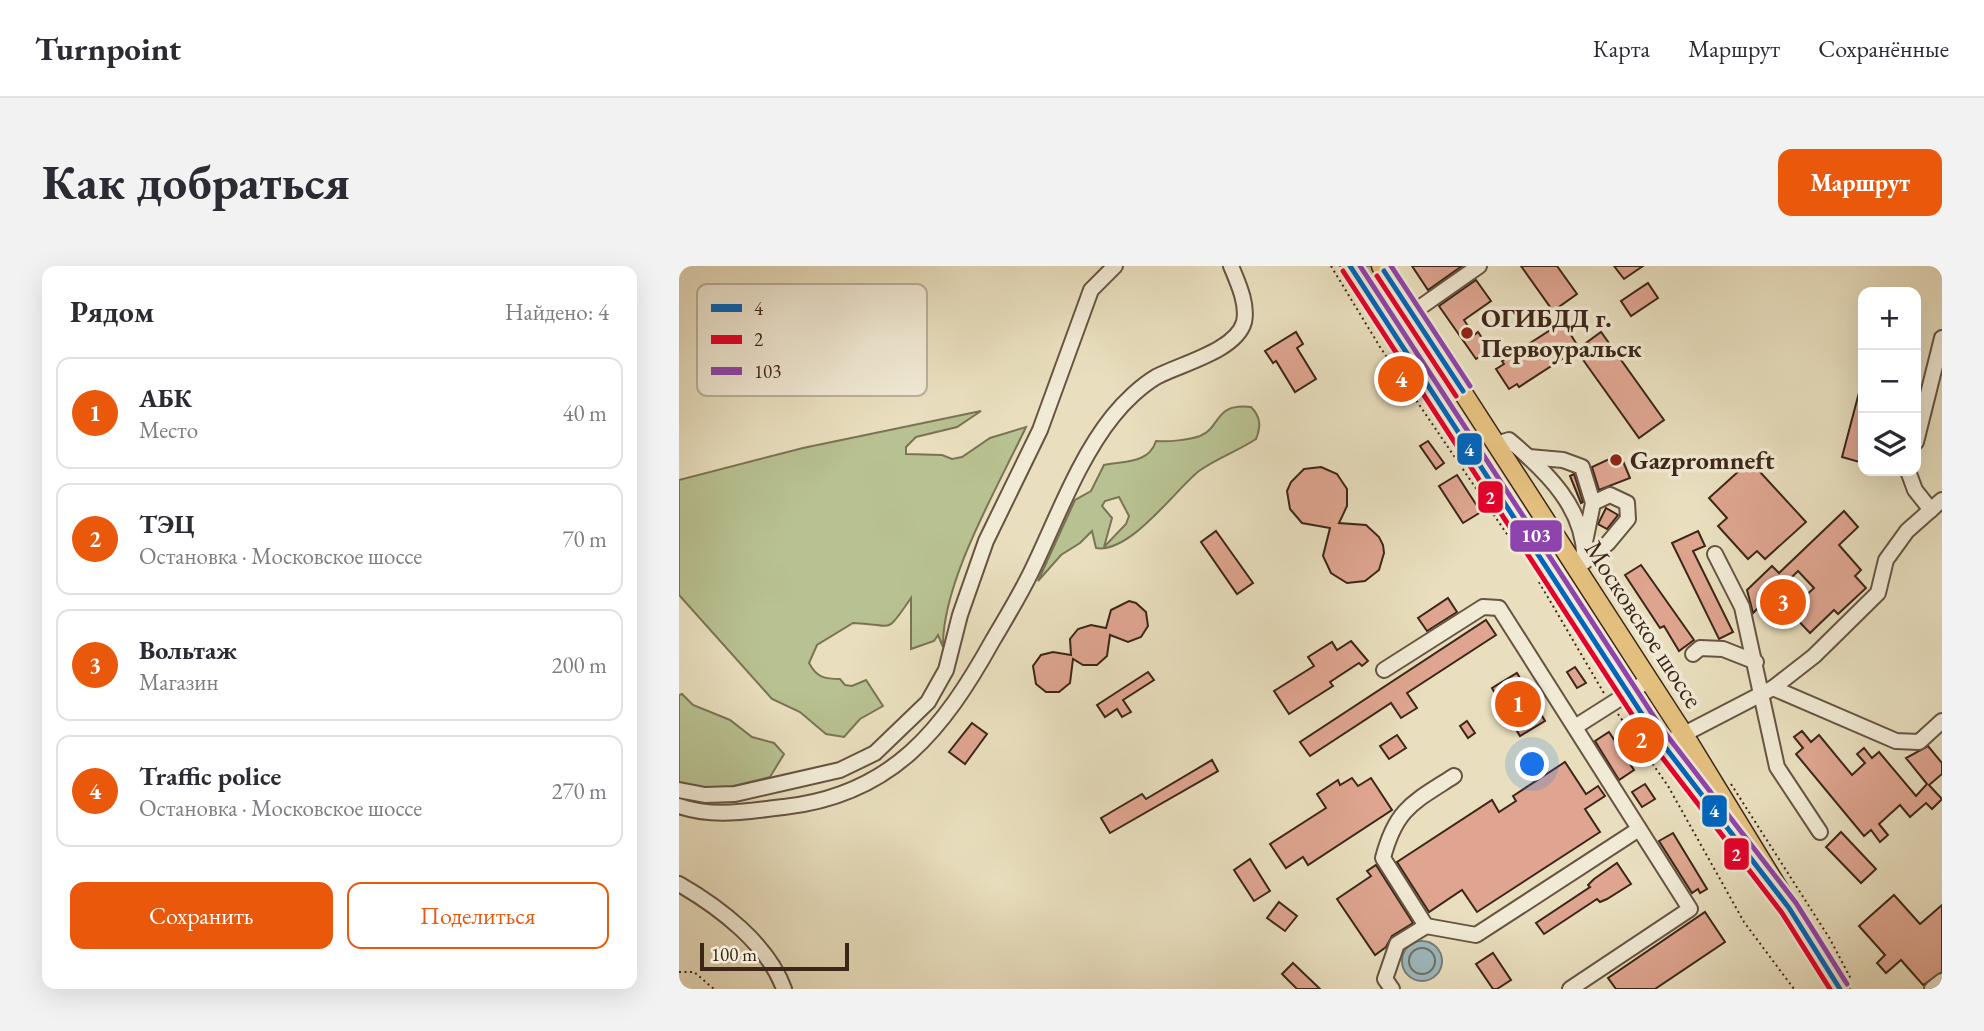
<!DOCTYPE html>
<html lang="ru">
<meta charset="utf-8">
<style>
body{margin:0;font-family:"EB Garamond",serif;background:#f2f2f3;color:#2b2b33}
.controls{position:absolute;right:21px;top:21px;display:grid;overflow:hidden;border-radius:14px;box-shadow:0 7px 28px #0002}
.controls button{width:63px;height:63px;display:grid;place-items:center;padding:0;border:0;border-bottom:2px solid #e1e1e2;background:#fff;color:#2b2b33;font:35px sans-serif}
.scale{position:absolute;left:21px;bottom:18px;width:149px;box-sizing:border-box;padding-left:7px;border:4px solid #3c2618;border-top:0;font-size:19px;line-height:24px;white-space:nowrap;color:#3c2618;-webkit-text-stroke:5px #f1ead5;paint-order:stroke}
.you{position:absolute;left:854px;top:499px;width:24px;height:24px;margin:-18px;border:5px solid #fff;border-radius:50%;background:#1a73e8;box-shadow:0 0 0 10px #1a73e833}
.badge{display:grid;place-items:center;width:46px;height:46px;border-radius:50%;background:#ea580c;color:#fff;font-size:23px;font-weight:700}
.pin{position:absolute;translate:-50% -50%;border:4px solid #fff;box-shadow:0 2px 7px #0006}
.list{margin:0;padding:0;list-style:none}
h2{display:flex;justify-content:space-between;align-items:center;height:91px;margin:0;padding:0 28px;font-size:30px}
h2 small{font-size:23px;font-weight:400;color:#7c7c81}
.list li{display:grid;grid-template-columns:46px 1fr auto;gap:21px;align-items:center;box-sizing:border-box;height:112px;margin:0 14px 14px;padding:0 14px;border:2px solid #e1e1e2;border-radius:14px}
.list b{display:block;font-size:26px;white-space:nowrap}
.list p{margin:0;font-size:23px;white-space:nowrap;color:#7c7c81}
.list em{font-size:23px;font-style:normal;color:#7c7c81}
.actions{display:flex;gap:14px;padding:21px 28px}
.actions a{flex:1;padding:16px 0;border:2px solid #ea580c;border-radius:14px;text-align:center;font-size:24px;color:#ea580c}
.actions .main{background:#ea580c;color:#fff}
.icon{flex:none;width:38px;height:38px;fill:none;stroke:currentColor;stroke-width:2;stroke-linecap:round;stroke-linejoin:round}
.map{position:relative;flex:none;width:1263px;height:723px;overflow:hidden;border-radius:14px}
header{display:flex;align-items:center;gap:42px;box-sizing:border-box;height:98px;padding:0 35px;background:#fff;border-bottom:2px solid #e1e1e2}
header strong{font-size:33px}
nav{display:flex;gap:38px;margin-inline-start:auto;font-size:24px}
.intro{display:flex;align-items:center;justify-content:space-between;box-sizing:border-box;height:168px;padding:0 42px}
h1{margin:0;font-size:49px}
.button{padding:18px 32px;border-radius:14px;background:#ea580c;color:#fff;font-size:24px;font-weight:700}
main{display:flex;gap:42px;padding:0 42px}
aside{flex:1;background:#fff;border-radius:14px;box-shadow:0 7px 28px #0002}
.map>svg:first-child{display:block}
</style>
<header>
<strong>Turnpoint</strong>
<nav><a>Карта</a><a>Маршрут</a><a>Сохранённые</a></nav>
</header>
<div class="intro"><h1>Как добраться</h1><a class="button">Маршрут</a></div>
<main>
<aside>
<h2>Рядом<small>Найдено: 4</small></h2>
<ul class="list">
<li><span class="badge">1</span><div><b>АБК</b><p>Место</p></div><em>40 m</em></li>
<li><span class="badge">2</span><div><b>ТЭЦ</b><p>Остановка · Московское шоссе</p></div><em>70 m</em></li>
<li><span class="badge">3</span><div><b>Вольтаж</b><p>Магазин</p></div><em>200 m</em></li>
<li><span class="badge">4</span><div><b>Traffic police</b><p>Остановка · Московское шоссе</p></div><em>270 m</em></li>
</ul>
<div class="actions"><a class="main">Сохранить</a><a>Поделиться</a></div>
</aside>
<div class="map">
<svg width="1263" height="723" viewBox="0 0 1263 723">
<rect width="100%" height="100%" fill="#e9dfbe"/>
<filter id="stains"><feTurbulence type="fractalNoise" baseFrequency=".00286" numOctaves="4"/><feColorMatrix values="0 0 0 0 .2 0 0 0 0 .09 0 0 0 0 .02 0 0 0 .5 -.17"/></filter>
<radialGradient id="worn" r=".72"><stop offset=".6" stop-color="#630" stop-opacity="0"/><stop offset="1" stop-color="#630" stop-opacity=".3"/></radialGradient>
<g fill="#b8c191" stroke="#7a7454" stroke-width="2" fill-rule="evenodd">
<polygon points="677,0 693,0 704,17 704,23 696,26"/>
<path d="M572,141C582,151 582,161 577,173C559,185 538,192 520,205C496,224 451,288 417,282L413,265L401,277L382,289L359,315L396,234L412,225L425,199C444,195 470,198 477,175C489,176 510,174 521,170C543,161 534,137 572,141ZM440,231L450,250L447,258L425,281L433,252L423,240L426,235Z"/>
<path d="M302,145L278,161L237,171L227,181V188L263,189L273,193L283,191L311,172L347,161C319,221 263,315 264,381L259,369L255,375L232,383V332C205,371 216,358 174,357L138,379L130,397C138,412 146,413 161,413L166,419L173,420L187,414L204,440L181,453L165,471L147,468L121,446L93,433L0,329V214L124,182Z"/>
<polygon points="3,428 14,439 51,454 73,471 95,477 105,488 91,511 38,524 0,518 0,429"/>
<polygon points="972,431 993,464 991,467 985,465 966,436"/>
</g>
<circle fill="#9eb9bd" stroke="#777e7b" stroke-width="2" cx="743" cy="695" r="20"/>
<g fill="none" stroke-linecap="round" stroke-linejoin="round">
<circle stroke="#6d706a" stroke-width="2" cx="743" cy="695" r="13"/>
</g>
<g fill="#dfa590" stroke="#3c2618" stroke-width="2" fill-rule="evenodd">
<polygon points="733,0 783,0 749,24"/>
<polygon points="842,0 878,0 898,28 874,45"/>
<polygon points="935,0 964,0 945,13"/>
<polygon points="797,14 812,35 785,54 795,69 799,66 811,84 797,93 760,40"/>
<polygon points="969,17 979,32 952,50 942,35"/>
<polygon points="884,56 900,82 922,66 985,154 960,172 897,84 840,121 838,118 830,123 817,103 825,98 823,95"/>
<polygon points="617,66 624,78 618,82 637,113 616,126 597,95 594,97 586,85"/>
<polygon points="1182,119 1184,119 1184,197 1163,191"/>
<polygon points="749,175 765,197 757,203 741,180"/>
<polygon points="941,188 951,212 920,224 913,201"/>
<polygon points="1071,195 1127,256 1086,293 1078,285 1069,293 1039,260 1048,252 1030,232"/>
<polygon points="642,201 658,208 668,223 668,240 660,257 687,259 700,271 704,279 705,287 700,304 686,315 668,317 652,307 644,290 651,262 623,257 611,243 608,225 612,216 625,203"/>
<polygon points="895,208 904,236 902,237 891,210"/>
<polygon points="778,209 802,246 784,257 760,220"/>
<polygon points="927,242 939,249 928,263 919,258"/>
<path d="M1165,245L1179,261L1160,279L1182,304L1176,310L1187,322L1159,348L1155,344L1131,367L1094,328L1074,347L1068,324L1093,300L1100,307ZM1119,305L1135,322L1124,332L1108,316Z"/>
<polygon points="537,265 574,317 558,328 522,276"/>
<polygon points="1019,265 1026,280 1014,285 1054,366 1040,373 993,277"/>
<polygon points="962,299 1015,374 1000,385 985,360 981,362 946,309"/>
<polygon points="769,332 778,346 748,365 739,352"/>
<polygon points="450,335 457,337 467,346 469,360 462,371 449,376 431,369 428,390 418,399 404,399 394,393 391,417 380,426 367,426 357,418 354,400 362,389 374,386 392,389 391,373 399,363 412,359 427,362 432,344"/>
<polygon points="807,354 817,369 728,427 738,442 722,452 712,437 631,490 621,476"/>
<polygon points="672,375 689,395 683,400 680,397 651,416 654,420 610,448 595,425 635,400 629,391 653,376 658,384"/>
<polygon points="896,401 907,417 898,422 888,406"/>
<polygon points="469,406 475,414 444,434 452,446 443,451 438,443 426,451 418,439"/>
<polygon points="838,407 866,455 841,470 813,422"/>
<polygon points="788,455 796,467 789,472 781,460"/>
<polygon points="293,457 308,468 286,498 270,486"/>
<polygon points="1123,465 1132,476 1140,469 1173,509 1186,497 1178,488 1185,482 1193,492 1200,486 1237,530 1248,518 1227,492 1249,480 1263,497 1263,508 1250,519 1263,533 1253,543 1247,537 1231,551 1221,539 1200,558 1209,569 1201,576 1192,564 1185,570 1117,488 1124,482 1115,471"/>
<polygon points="930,466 955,504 940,514 916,475"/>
<polygon points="718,469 727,482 710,493 701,480"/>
<polygon points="533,494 539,505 431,567 422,552 463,528 467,533"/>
<polygon points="886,496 907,528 919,520 926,530 906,543 921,566 798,646 783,624 750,646 718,596 813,534 820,546 837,535 834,530"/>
<polygon points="673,512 679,520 692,512 713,544 629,599 624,591 607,602 591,578 647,542 638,528 659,514 661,519"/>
<polygon points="966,518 976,533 963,541 953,526"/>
<polygon points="1162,566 1197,603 1182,617 1147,581"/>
<polygon points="994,567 1028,623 1021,627 1019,623 1013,627 980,575"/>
<polygon points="571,593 591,625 575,635 555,604"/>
<polygon points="938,597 952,618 928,633 921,636 918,633 865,668 857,657 911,621 909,619 915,613"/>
<polygon points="697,599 734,657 713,670 707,681 696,689 658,633 692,610 688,605"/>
<polygon points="1215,629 1241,658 1263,639 1263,706 1244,719 1222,694 1207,707 1198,697 1206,689 1180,660"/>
<polygon points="600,636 618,650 606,665 588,652"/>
<polygon points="1026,646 1046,676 976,723 937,723 929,712"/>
<polygon points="814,687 832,714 818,723 814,723 797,698"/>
<polygon points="614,697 641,723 618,723 603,708"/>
</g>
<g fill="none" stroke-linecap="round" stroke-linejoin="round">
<g stroke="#675442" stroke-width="18">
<g id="minor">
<polyline points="733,47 800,0"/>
<polyline points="1237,176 1263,72"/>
<path d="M817,178L830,174C867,205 908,244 905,296L898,301"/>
<polyline points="850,191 884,194 903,201 914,237 906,276"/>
<polyline points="1229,205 1236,224 1252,244"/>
<polyline points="1036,288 1063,341 1098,501 1141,566"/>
<polyline points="905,296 929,277 949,253 948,237 931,229 914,237"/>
<polyline points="1014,388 1021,382 1044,383 1077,396"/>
<polyline points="705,404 804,341 820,342 1011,643 891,723"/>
<polyline points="1094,422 1135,390 1199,327 1207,294 1228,265 1263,234"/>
<polyline points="896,461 970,414"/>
<polyline points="984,479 1094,422 1217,475 1240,476 1263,455"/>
<polyline points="0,524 26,529 56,528 161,504 196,487 249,436 267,404 281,349 307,275 361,164 412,24 436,0"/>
<path d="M0,540C35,552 68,545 105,541C213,529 264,464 314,374C328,350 343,326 355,300C378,252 400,192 434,150C445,136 462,120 477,111C501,98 557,85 565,56C569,38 559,17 552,0"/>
<path d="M0,618C40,641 89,678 105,723"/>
<polyline points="747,660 797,669 960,563"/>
<path d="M713,723L706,713L718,678L747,660L704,592C717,542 735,536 775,510"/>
<polyline points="1253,723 1263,715"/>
</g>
</g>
<g stroke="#3c2618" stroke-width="21">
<g id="major">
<polyline points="671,0 976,468 1059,576"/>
<polyline points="702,0 1004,467 1161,723"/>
</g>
</g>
<g stroke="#3c2618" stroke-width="2" stroke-dasharray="2 3.5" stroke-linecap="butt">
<polyline points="652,0 701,81 834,277"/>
<polyline points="860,316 926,429"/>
<polyline points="939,448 989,520 1065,656 1115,723"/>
<polyline points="1052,518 1151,673 1172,713"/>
<polyline points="0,706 15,706 35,723"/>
</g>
<use href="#minor" stroke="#f1ead5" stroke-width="14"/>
<use href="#major" stroke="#e4c07f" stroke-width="18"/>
<g stroke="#f1ead5" stroke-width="10">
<g id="bus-1">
<polyline points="671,0 976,468 1110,642 1161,723"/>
<polyline points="705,5 784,125"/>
</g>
</g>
<g stroke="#f1ead5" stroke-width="10">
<g id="bus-2">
<polyline points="664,5 969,473 1103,647 1151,723"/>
<polyline points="698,10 777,130"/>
</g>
</g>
<g stroke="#f1ead5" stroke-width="10">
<g id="bus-3">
<polyline points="681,0 983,463 1117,637 1168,718"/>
<polyline points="712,0 791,120"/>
</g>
</g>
<use href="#bus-1" stroke="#0065bd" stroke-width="5"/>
<use href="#bus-2" stroke="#e4002b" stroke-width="5"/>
<use href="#bus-3" stroke="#8e44ad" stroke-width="5"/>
</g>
<g fill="#8f2418" stroke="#f1ead5" stroke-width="2.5">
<circle cx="788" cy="67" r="7"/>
<circle cx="937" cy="194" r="7"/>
</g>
<g text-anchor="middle" stroke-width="7" stroke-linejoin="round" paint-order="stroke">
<g font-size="26" font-weight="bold" fill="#3c2618" stroke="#f1ead5" text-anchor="start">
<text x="802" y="61">ОГИБДД г.<tspan x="802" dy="30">Первоуральск</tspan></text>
<text x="951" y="203">Gazpromneft</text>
</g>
<g font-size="26" fill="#3c2618" stroke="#f1ead5">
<text transform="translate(965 358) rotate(57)" y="9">Московское шоссе</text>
</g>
</g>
<rect x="18" y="18" width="230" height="112" rx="10" fill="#f1ead5" stroke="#bbaf9c" stroke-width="2"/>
<rect x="32" y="38" width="31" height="8" fill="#0065bd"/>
<rect x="32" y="69" width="31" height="9" fill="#e4002b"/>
<rect x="32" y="101" width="31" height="8" fill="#8e44ad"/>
<g font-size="19" fill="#3c2618">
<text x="75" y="49">4</text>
<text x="75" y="80">2</text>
<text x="75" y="112">103</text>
</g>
<g stroke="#f1ead5" stroke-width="2.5">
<rect x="777" y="166" width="27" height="34" rx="7" fill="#0065bd"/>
<rect x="798" y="214" width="27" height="34" rx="7" fill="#e4002b"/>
<rect x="830" y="253" width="54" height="34" rx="7" fill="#8e44ad"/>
<rect x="1022" y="528" width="27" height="34" rx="7" fill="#0065bd"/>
<rect x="1044" y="571" width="27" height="34" rx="7" fill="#e4002b"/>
</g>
<g font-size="19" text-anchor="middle" font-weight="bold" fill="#fff">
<text x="790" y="190">4</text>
<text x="811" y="238">2</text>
<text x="857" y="276">103</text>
<text x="1035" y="551">4</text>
<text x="1057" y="595">2</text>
</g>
<rect width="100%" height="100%" filter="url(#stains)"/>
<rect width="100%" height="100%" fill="url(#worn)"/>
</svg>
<div class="controls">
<button>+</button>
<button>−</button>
<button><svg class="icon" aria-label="layers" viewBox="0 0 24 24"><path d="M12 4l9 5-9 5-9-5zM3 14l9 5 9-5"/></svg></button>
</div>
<div class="scale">100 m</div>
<div class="you"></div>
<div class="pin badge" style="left:839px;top:438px">1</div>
<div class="pin badge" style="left:962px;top:474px">2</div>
<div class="pin badge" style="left:1104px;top:336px">3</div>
<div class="pin badge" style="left:722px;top:113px">4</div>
</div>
</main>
